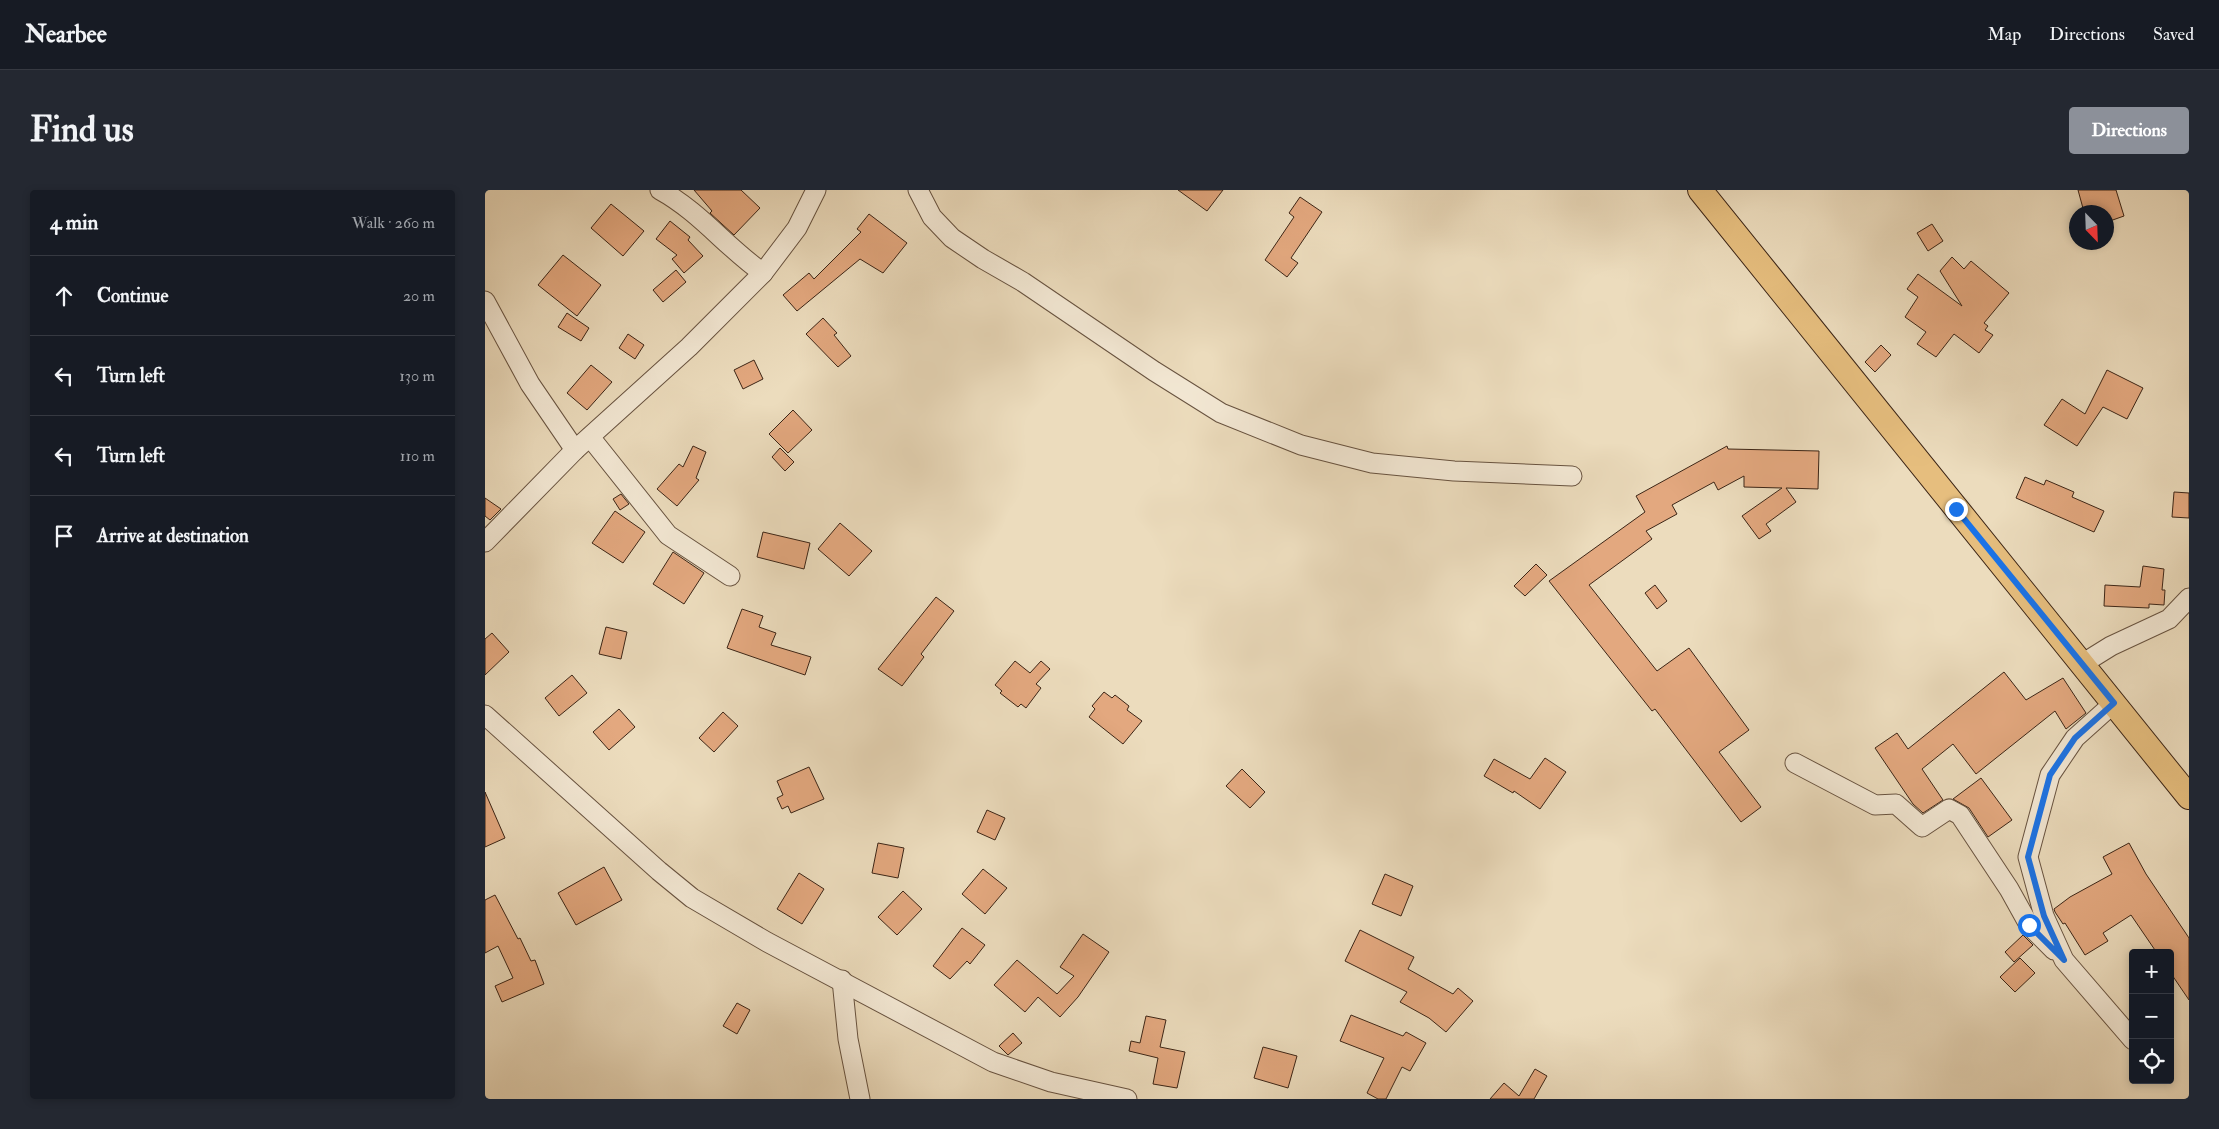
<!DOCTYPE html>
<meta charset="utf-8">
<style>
body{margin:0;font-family:"IM FELL Double Pica",serif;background:#242831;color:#f1f3f6}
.controls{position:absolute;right:15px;bottom:15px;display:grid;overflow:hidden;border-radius:5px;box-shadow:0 2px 8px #0003}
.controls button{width:45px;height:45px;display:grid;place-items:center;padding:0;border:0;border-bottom:1px solid #363941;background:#171b24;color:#f1f3f6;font:25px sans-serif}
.compass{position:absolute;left:1584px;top:15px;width:45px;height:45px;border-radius:50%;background:#171b24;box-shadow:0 2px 8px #0003;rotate:157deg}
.stop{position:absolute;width:15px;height:15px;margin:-11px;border:4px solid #1a73e8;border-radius:50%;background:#fff}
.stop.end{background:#1a73e8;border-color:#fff;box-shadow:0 1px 5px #0008}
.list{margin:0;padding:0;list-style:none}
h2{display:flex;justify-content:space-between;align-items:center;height:65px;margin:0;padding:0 20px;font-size:21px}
h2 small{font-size:16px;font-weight:400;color:#9ea1a6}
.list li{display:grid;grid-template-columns:32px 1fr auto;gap:15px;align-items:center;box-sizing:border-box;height:80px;padding:0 20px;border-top:1px solid #363941}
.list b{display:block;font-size:19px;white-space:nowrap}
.list em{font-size:16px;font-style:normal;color:#9ea1a6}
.icon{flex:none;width:28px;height:28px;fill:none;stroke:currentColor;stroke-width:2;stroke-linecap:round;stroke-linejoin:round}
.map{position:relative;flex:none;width:1704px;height:909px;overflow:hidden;border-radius:5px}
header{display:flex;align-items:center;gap:30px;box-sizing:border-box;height:70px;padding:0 25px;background:#171b24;border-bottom:1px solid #363941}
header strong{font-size:24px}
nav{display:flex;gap:28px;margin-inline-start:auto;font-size:18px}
.intro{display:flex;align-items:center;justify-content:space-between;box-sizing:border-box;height:120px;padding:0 30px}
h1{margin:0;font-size:35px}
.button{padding:12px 22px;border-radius:5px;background:#8c9099;color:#fff;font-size:18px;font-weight:700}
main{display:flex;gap:30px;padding:0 30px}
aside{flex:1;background:#171b24;border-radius:5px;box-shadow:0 2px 8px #0003}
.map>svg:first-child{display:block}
</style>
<header>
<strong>Nearbee</strong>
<nav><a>Map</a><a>Directions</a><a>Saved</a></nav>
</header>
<div class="intro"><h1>Find us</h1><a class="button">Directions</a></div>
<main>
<aside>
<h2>4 min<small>Walk · 260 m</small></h2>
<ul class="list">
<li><svg class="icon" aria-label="ahead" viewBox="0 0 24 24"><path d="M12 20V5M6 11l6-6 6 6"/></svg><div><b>Continue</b></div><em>20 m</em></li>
<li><svg class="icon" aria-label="left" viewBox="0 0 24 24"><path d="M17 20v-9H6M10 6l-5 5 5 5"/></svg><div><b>Turn left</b></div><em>130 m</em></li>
<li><svg class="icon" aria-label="left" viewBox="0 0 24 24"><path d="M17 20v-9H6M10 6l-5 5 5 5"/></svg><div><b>Turn left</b></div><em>110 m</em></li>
<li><svg class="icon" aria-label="arrive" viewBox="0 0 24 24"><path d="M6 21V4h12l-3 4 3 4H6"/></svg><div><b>Arrive at destination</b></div></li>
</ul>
</aside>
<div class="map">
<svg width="1704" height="909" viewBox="0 0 1704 909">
<rect width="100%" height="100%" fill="#ecdcbd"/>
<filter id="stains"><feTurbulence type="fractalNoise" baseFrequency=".004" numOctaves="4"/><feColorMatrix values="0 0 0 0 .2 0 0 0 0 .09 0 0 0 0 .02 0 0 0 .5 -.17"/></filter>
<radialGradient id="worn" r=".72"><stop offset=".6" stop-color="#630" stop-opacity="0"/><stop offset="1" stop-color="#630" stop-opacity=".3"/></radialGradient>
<g fill="#e3a87f" stroke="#3c2516">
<polygon points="209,0 256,0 275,18 249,45 225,23 227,21"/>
<polygon points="693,0 738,0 722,21"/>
<polygon points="1593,0 1631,0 1639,26 1622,32 1622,22 1599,22"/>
<polygon points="815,7 837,22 806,68 813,73 802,87 780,70 809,27 804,23"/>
<polygon points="126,14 159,41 138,66 106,38"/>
<polygon points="384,24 422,53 398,83 375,69 312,121 298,105 324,83 329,89 376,42 372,39"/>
<polygon points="185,31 205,47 203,50 218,66 199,83 187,69 192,65 171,49"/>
<polygon points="1447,34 1458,51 1443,61 1432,43"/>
<polygon points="78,65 116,95 92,126 53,95"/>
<polygon points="1467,67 1479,79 1486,71 1524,103 1499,133 1503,136 1500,140 1508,145 1494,163 1469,144 1451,167 1432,154 1441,142 1420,127 1433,107 1422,99 1433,84 1477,116 1455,81"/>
<polygon points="191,80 201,92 178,112 168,100"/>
<polygon points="82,123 104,138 96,151 73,137"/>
<polygon points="338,128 352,143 349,145 366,166 353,177 321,144"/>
<polygon points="143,144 159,155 150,169 134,158"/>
<polygon points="1396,155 1406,165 1390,182 1380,172"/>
<polygon points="269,170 278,189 258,199 249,180"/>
<polygon points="106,175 127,192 102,220 82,203"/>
<polygon points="1622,180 1658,198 1642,229 1618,217 1592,256 1559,235 1577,209 1600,224"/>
<polygon points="308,220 327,240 303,263 284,244"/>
<polygon points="208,256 221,262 211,288 214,290 192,316 172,299 194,274 198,277"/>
<polygon points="1242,256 1243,259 1334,261 1333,299 1301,298 1311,312 1281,334 1286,341 1274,349 1257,326 1297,298 1259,297 1259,286 1233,300 1229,292 1187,315 1192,324 1161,341 1167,349 1104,395 1172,481 1204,458 1264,540 1234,562 1276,617 1256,632 1170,519 1167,521 1064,391 1160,322 1151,306"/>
<polygon points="295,258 309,272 300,281 287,267"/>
<polygon points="1540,287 1559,295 1561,290 1589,302 1587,307 1619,321 1609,342 1531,308"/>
<polygon points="1689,302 1704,303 1704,328 1687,327"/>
<polygon points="136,304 144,314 135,320 128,309"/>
<polygon points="0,308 16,319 5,330 0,326"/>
<polygon points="130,321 160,342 138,373 107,353"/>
<polygon points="355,333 387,361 364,386 333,359"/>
<polygon points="278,342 325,353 319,379 272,367"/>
<polygon points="188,362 219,383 199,414 168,394"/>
<polygon points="1051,374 1062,385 1040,406 1029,396"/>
<polygon points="1658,376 1679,379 1677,400 1680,400 1679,415 1664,414 1664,418 1619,416 1620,395 1655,397"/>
<polygon points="1170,395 1182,411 1172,419 1160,403"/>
<polygon points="451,407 469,421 436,464 439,467 417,496 393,479"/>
<polygon points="257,419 278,426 274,437 291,443 286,455 326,467 320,485 242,458"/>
<polygon points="121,437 142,442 136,469 114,464"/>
<polygon points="7,443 24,462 0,485 0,449"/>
<polygon points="530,471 545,483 556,471 565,479 551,494 556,498 541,518 536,514 533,517 515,503 517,501 510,495"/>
<polygon points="1519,482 1541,510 1578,488 1601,523 1581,539 1570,521 1491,584 1468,554 1437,579 1458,610 1438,623 1428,614 1390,558 1412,543 1423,559"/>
<polygon points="87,485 102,503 74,526 60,508"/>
<polygon points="619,502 627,508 630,505 644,516 642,520 657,531 638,554 604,527 610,519 607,516"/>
<polygon points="134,519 150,537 124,560 108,542"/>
<polygon points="238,522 253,536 229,562 214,548"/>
<polygon points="1060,568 1081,582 1055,619 1029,601 1028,603 999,586 1009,569 1045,589"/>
<polygon points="324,577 339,609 306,623 303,616 297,619 292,608 298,605 292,591"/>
<polygon points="757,579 780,602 765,618 741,596"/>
<polygon points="1496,588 1527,630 1503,647 1484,618 1468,609"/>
<polygon points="0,602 20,648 0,657"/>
<polygon points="502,620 520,628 510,650 492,642"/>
<polygon points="393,653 419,658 413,688 387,683"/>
<polygon points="1644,653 1661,684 1704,748 1704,810 1685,782 1685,763 1672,763 1646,725 1618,743 1623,751 1600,765 1580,733 1578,734 1570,722 1569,719 1585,707 1627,684 1618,667"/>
<polygon points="119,677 137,710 91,735 73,703"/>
<polygon points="498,679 522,698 500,724 477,704"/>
<polygon points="314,683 339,699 317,734 292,719"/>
<polygon points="900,684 928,696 916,726 887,714"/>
<polygon points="418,701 437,719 412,745 393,727"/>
<polygon points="10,705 33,749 35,748 46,771 50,770 59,794 17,812 10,796 28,788 13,756 0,763 0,710"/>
<polygon points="477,738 500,755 485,774 482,771 465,789 448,776"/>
<polygon points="875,740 929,767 923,779 968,804 973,798 988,811 961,842 944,828 915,812 922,802 860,771"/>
<polygon points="598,744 624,762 593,807 575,827 553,807 540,822 509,795 532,770 572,804 589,786 575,777"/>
<polygon points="1538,745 1548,755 1529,772 1520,762"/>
<polygon points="1535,768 1550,783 1530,802 1515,787"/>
<polygon points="252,813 265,820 252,844 238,836"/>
<polygon points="866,825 918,846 921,842 941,853 925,881 917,877 901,909 893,909 882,903 899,868 855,851"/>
<polygon points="661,826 681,830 675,857 700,862 692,898 668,894 673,868 644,861 646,851 655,853"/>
<polygon points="528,843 537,853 523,865 514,856"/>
<polygon points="778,857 812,866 803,898 769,888"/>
<polygon points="1050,879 1062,886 1049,909 1005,909 1019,893 1034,906"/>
</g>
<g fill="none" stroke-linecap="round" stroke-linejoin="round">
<g stroke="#685340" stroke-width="21">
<g id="minor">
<path d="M175,0C215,22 241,57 278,83"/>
<polyline points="433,0 447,27 467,48 498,69 538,92 669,181 736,223 816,255 887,273 969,281 1087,286"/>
<polyline points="0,111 45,194 90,260"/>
<polyline points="105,247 183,345 245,386"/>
<polyline points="0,352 90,260 204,157 278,83 312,38 331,0"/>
<polyline points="1597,474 1626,456 1684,429 1704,408"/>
<polyline points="1629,513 1590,548 1565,585 1543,667 1559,726 1579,770 1648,850"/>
<polyline points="0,525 174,681 207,708 282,752 508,872 566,892 642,909"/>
<polyline points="1310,573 1390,615 1411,614 1437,637 1464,619 1475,625 1524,699 1544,735 1569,760"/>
<polyline points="357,790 363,849 375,909"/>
</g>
</g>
<g stroke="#3c2516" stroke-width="26">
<polyline id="major" points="1215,0 1704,607"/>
</g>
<use href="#minor" stroke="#f3e8d4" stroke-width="19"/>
<use href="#major" stroke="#e6be7e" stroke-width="24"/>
</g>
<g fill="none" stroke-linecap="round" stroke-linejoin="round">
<polyline stroke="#1a73e8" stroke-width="6" points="1471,319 1629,513 1590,548 1565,585 1543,667 1559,726 1579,770 1544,735"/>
</g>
<rect width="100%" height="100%" filter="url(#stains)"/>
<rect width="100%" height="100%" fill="url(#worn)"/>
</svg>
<div class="controls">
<button>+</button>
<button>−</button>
<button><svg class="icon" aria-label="locate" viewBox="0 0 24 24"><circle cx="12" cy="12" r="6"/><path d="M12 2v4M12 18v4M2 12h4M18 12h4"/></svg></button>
</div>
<svg class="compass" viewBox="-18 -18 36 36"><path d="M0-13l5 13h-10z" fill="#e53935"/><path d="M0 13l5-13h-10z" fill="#9ea1a6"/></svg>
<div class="stop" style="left:1544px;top:735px"></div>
<div class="stop end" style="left:1471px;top:319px"></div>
</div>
</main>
